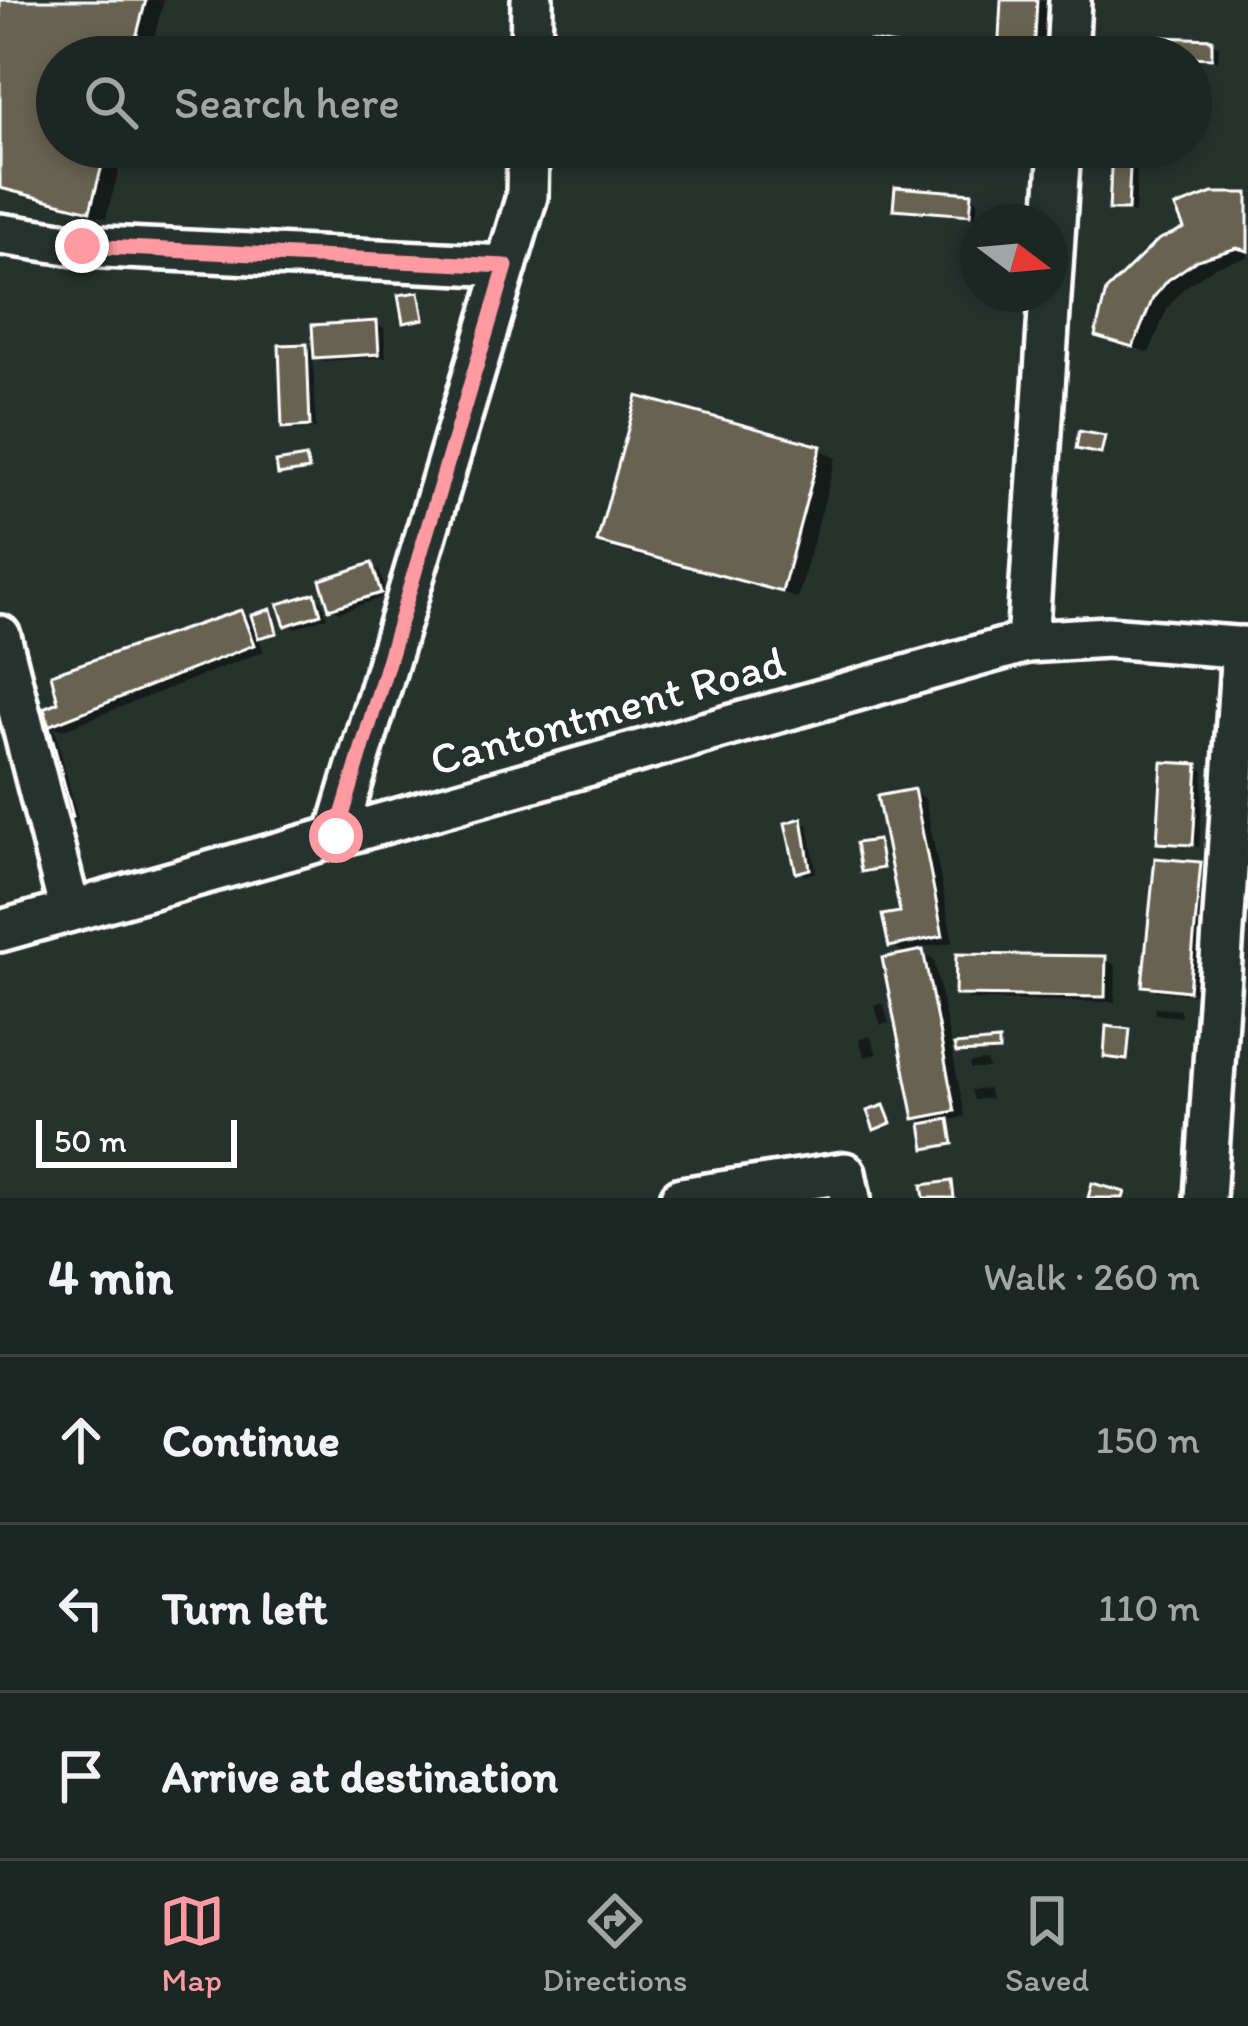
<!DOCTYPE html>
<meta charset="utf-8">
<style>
body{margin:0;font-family:Itim,sans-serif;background:#252e2a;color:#f1f3f6}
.compass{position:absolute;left:960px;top:204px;width:108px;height:108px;border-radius:50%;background:#1c2622;box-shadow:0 6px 18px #0003;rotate:106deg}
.scale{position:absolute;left:36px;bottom:30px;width:201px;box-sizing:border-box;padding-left:12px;border:6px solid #fff;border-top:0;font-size:33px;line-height:42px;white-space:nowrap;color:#fff;-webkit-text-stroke:9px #26332d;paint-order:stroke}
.stop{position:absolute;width:36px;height:36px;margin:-27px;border:9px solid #ff9aa2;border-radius:50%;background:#fff}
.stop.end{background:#ff9aa2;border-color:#fff;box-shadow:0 3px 12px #0008}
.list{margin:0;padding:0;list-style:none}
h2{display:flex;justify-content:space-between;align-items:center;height:156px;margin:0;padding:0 48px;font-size:51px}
h2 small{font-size:39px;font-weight:400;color:#a0a5a5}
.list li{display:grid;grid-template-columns:78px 1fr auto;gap:36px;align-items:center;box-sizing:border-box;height:168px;padding:0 48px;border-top:3px solid #3a4340}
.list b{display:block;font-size:45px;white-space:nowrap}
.list em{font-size:39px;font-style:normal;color:#a0a5a5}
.icon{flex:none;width:66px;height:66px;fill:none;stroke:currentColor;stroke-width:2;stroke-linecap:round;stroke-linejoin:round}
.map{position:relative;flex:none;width:1248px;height:1198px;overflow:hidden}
.search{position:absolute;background:#1c2622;box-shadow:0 6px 18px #0003;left:36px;right:36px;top:36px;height:132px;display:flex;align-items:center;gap:30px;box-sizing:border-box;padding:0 42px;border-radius:66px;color:#a0a5a5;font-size:45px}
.sheet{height:660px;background:#1c2622}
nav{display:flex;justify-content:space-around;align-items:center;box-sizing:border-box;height:168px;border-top:3px solid #3a4340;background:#1c2622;font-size:33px;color:#a0a5a5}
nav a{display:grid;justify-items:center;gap:6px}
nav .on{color:#ff9aa2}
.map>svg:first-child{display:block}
</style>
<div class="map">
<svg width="1248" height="1198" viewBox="0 0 1248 1198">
<rect width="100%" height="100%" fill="#26332d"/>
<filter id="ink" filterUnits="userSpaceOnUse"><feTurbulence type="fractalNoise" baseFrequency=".00833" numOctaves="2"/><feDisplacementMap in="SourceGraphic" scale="24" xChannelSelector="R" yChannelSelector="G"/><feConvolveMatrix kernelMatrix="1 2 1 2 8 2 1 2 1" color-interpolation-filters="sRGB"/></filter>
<g filter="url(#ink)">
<g fill="#0007">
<polygon points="0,0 164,0 149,57 57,57 57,147 125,147 106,218 0,190"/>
<polygon points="1004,0 1048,0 1045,57 1001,57"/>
<polygon points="1212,42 1219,46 1218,60 1144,57 1138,53"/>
<polygon points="601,147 829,147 827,171 612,159 600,153"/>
<polygon points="1115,147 1138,147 1135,213 1112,208"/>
<polygon points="971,196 978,200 976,217 903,212 896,207"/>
<polygon points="1248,196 1248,257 1214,267 1184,288 1168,307 1149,353 1099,334"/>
<polygon points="377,324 384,328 386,357 324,361 313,355 316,429 292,430 285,426 306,347 316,353"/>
<polygon points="820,449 836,458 798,598 616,550 601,541"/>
<polygon points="372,567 379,571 387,596 339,612 331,607"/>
<polygon points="314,596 321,600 327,617 295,628 288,624"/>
<polygon points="270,612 278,634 259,639 264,651 62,730 54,726 78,820 62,824 28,719 49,713 240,613 256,623"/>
<polygon points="1197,767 1204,771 1199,847 1167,845 1160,841"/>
<polygon points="914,792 925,799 953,942 916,949 934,960 965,1116 950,1120 954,1144 931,1148 930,1125 917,1117 910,956 891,945 903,914"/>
<polygon points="802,821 808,825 816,872 806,875 799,871"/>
<polygon points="1201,865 1212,872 1200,995 1157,991 1146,984"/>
<polygon points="1105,959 1116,966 1115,1002 970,1000 958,993"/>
<polygon points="883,1003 889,1023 881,1025 874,1005"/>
<polygon points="1154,1007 1180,1009 1181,1017 1155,1014"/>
<polygon points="870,1036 877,1054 865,1057 859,1040"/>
<polygon points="986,1061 989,1069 970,1069 970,1063"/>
<polygon points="971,1090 988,1089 991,1098 974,1100"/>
</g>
<g fill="#686451" stroke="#fff" stroke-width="3">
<polygon points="0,0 146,0 131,57 57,57 57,147 107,147 90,211 0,188"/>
<polygon points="1001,0 1037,0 1034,57 998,57"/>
<polygon points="1135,36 1212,39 1212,58 1134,55"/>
<polygon points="870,41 897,45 895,57 868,57"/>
<polygon points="667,46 764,52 763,57 667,57"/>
<polygon points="598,147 818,147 816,166 597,154"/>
<polygon points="1112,147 1131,147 1128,210 1109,210"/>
<polygon points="895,187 972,193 970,215 893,209"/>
<polygon points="1212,193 1248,193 1248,251 1237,248 1197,260 1168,280 1153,298 1133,347 1095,336 1106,291 1158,240 1184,228 1175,207"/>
<polygon points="419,292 424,319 403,323 398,295"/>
<polygon points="377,321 379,354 314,358 312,325"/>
<polygon points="307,344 310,426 282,428 279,345"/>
<polygon points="637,396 821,446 782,592 597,542"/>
<polygon points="1079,431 1105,436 1101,454 1076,449"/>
<polygon points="306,457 309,470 278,475 276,462"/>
<polygon points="372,563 381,593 329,609 320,580"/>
<polygon points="315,593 321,614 285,626 278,604"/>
<polygon points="271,609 277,633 258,638 251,615"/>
<polygon points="241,610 254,645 48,726 43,708 58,702 51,674"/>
<polygon points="45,711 73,817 52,822 25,716"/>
<polygon points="1162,762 1198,764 1193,845 1157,843"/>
<polygon points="914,789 943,936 889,947 882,915 900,912 877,796"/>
<polygon points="802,818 810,869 796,873 785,823"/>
<polygon points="878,840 883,868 861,872 856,843"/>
<polygon points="1155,858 1201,862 1189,991 1142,986"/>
<polygon points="923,950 955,1111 914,1119 882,958"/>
<polygon points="956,954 1106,956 1105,997 955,995"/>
<polygon points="1106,1026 1130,1029 1127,1060 1104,1057"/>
<polygon points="999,1041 999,1051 956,1053 954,1045"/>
<polygon points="884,1105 891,1123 874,1130 867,1111"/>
<polygon points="949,1119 953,1144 925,1149 921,1124"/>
<polygon points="952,1181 954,1198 924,1198 922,1185"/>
<polygon points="1092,1183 1125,1192 1123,1198 1088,1198"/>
</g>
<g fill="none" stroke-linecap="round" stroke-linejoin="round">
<g stroke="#fff" stroke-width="48">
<g id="minor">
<polyline points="531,57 532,0"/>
<polyline points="1067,57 1070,0"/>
<polyline points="0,234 82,246 506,266"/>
<polyline points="0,636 70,911"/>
<polyline points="1027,642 1060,147"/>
<polyline points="336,836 527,196 528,147"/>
<polyline points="0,931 1027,642 1107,637 1248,648"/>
<polyline points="681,1198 845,1173 850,1198"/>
<polyline points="1205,1198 1242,647"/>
</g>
</g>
<use href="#minor" stroke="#26332d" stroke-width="39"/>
</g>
</g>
<g fill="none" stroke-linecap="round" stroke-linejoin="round" filter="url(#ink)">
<polyline stroke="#ff9aa2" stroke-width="15" points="82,246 506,266 336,836"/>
</g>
<g text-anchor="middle" stroke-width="9" stroke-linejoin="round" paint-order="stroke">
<g font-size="45" fill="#fff" stroke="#26332d">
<text transform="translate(607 710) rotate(-16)" y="16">Cantontment Road</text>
</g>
</g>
</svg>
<svg class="compass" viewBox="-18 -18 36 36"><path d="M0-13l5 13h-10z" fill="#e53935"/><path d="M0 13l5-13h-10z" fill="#a0a5a5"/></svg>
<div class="scale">50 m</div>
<div class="stop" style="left:336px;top:836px"></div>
<div class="stop end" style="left:82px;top:246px"></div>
<div class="search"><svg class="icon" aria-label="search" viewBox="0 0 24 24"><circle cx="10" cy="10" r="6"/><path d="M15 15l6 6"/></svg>Search here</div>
</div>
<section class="sheet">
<h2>4 min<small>Walk · 260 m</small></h2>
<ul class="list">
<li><svg class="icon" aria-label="ahead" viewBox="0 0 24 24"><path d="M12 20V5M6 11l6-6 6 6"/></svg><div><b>Continue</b></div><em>150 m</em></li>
<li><svg class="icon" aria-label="left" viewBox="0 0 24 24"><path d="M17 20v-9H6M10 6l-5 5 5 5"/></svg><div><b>Turn left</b></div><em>110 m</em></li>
<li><svg class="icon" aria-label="arrive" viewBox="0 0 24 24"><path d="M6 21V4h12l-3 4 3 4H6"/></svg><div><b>Arrive at destination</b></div></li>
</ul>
</section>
<nav>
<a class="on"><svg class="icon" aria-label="map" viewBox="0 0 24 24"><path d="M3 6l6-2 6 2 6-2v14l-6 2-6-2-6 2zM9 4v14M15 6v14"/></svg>Map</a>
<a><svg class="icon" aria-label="directions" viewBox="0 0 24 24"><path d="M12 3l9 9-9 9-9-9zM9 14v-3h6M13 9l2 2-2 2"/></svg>Directions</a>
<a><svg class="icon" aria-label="saved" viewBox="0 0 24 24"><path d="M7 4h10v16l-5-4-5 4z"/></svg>Saved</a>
</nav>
